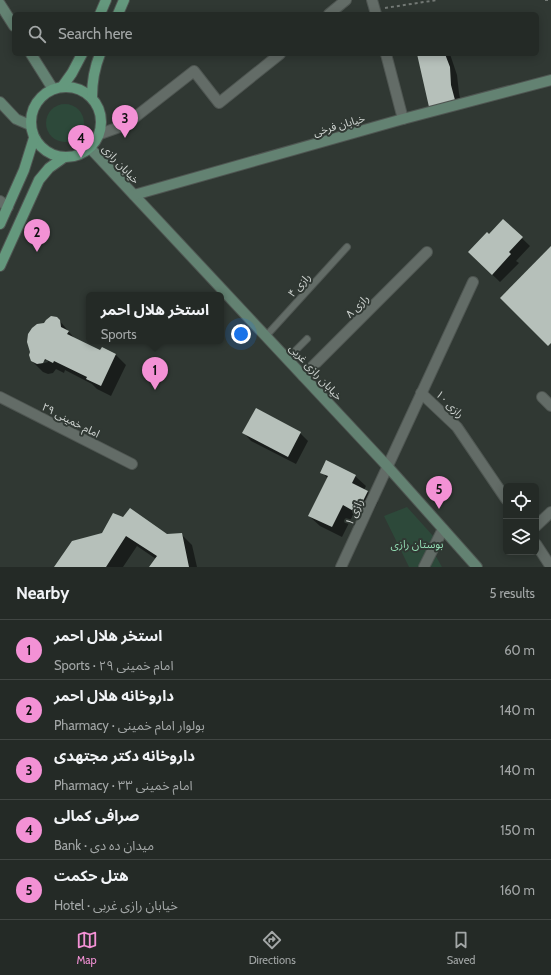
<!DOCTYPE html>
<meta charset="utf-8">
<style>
body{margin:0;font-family:Cabin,"Noto Sans Arabic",sans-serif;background:#303632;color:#f1f3f6}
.controls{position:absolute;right:12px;bottom:12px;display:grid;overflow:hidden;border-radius:6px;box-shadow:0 2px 10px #0003}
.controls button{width:36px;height:36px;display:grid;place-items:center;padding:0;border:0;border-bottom:1px solid #414643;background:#242a26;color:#f1f3f6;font:20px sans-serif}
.you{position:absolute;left:241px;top:334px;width:14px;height:14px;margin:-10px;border:3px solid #fff;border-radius:50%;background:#1a73e8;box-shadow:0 0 0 6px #1a73e833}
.badge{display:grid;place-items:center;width:26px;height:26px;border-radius:50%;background:#f391d5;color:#111;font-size:13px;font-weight:700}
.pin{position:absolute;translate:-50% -33px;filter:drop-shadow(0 1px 2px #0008)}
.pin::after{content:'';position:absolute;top:21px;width:14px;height:12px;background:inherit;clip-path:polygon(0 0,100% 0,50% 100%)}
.popup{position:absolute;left:86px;top:292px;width:138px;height:52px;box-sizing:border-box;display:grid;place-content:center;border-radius:6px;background:#242a26;filter:drop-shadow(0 1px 3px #0005);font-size:13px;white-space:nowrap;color:#a3a7a7}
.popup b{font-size:15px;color:#f1f3f6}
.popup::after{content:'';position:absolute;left:50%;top:100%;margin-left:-8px;border:8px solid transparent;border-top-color:#242a26}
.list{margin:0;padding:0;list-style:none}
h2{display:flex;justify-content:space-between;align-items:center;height:52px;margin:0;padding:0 16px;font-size:17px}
h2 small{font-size:13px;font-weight:400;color:#a3a7a7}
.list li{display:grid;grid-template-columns:26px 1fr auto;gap:12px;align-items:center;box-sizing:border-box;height:60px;padding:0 16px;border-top:1px solid #414643}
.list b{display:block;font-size:15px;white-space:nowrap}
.list p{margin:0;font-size:13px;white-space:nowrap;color:#a3a7a7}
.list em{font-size:13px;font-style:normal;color:#a3a7a7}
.icon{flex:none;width:22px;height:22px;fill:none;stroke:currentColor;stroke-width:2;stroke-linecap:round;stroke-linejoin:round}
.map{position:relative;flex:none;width:551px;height:567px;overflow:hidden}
.search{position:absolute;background:#242a26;box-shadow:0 2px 10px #0003;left:12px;right:12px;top:12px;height:44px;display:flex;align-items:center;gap:10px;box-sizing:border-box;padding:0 14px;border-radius:6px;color:#a3a7a7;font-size:15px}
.sheet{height:352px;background:#242a26}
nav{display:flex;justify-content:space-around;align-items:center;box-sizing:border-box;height:56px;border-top:1px solid #414643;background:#242a26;font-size:11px;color:#a3a7a7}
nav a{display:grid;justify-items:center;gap:2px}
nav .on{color:#f391d5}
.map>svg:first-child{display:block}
</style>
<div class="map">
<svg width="551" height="567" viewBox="0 0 551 567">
<rect width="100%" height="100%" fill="#303833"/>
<g fill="#2d493a">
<circle cx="65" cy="123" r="19"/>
<polygon points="407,507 443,547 433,551 442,567 409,567 384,516"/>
</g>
<g fill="#0007" fill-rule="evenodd">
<polygon points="418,54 450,54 457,75 459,93 462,108 430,107"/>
<polygon points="503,220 530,246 516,261 519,263 500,282 477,260"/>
<path d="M59,320L75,339L100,351L102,348L116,355L126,365L111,396L97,389L92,384L65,370L64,373L56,369L53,373L48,374L43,372L32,361ZM47,360L48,362L40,364V362Z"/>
<polygon points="244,433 300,433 308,441 296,464 251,441"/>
<polygon points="322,472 355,476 366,486 364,490 368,492 378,502 368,522 353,515 342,537 320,526 309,516 328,479"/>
<polygon points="103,534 167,535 181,534 192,545 197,567 151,567 156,559 137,546 123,567 56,567"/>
</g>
<g fill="#b6c0ba">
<polygon points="417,54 445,54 450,67 451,85 455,100 429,107"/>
<polygon points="503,219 523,237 509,252 511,254 492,275 468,252 487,232 489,234"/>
<polygon points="551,246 551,343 548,346 500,298"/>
<polygon points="51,316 57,317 60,320 61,327 69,331 67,334 100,350 102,347 116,354 101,386 86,379 87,377 54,361 53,363 45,359 43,363 37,364 31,361 29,355 30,352 27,342 28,334 32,328 37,324 44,323 46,320"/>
<polygon points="256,408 301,432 288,457 242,433"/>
<polygon points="326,460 356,475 352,483 368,491 357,513 343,505 332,527 308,516 328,476 320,473"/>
<polygon points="130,508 167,534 182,533 189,567 149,567 157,556 126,536 106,567 54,567 72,541 102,533 113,513 123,517"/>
</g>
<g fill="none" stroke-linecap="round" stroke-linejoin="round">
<g stroke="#4f5652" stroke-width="8">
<g id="lane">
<polyline points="266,336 347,247"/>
<polyline points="287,359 307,339"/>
</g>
</g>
<g stroke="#4f5652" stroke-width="12">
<g id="street">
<polyline points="372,0 376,14"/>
<polyline points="329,14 346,0"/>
<polyline points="386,54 403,119"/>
<polyline points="100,134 125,125 194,71 219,103 280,54"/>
<polyline points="0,201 8,207"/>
<polyline points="303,376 427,252"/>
<polyline points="421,393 457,427 506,499"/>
<polyline points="0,397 132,464"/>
<polyline points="542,397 551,406"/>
<polyline points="536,526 551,512"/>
<polyline points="536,544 551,567"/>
<polyline points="341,567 473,282"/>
<polyline points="424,567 443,529"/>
</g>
</g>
<g stroke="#4f5652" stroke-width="12">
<g id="secondary">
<polyline points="0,4 14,26"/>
<polyline points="31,54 53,89"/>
<polyline points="0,102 16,119 30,125"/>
<polyline points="90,148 388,467 477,567"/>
<polyline points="134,195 403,119 551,80"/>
</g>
</g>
<g stroke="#4f5652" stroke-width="12">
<g id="primary">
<polyline points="100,14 106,0"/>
<polyline points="118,14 124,0"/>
<circle cx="66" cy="122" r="35"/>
<polyline points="62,87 72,73 82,54"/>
<path d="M92,97C92,82 94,69 100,54"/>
<polyline points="0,224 24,170 34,138"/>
<polyline points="0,266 39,180 49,168 63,158"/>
</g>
</g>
<g stroke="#737975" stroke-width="2" stroke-dasharray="3 3" stroke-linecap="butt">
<polyline points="545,0 551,0"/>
<polyline points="385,8 437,0"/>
</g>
<use href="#lane" stroke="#636c67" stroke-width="6"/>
<use href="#street" stroke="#636c67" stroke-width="10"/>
<use href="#secondary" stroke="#638272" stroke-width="10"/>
<use href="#primary" stroke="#64987d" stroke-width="10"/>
</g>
<g text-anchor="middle" stroke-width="4" stroke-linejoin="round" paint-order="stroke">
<g font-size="11" fill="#d0d5d2" stroke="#303833">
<text transform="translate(339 125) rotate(-16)" y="4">خیابان فرخی</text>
<text transform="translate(121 164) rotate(47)" y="4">خیابان رازی</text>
<text transform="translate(299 285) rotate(-48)" y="4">رازی ۴</text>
<text transform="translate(357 306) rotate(-45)" y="4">رازی ۸</text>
<text transform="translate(316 372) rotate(47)" y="4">خیابان رازی غربی</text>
<text transform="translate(450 404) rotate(44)" y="4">رازی ۱۰</text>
<text transform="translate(71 420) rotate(27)" y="4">امام خمینی ۲۹</text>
<text transform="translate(354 512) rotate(-65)" y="4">رازی ۱</text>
</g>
<g font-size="11" fill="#92dbb2" stroke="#303833">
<text x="417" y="548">بوستان رازی</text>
</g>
</g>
</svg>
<div class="controls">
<button><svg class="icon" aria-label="locate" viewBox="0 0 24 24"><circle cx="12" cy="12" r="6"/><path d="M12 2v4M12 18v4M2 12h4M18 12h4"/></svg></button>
<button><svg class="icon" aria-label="layers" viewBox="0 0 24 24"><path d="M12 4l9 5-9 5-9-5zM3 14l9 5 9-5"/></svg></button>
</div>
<div class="you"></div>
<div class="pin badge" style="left:155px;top:390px">1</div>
<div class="popup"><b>استخر هلال احمر</b>Sports</div>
<div class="pin badge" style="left:37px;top:252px">2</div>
<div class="pin badge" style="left:125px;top:138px">3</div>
<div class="pin badge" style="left:81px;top:158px">4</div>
<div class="pin badge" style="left:439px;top:509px">5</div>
<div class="search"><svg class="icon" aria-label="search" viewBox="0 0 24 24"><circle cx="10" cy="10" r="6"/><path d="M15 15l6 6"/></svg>Search here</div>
</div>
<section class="sheet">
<h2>Nearby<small>5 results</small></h2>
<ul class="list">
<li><span class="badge">1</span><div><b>استخر هلال احمر</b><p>Sports · امام خمینی ۲۹</p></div><em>60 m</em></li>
<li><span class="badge">2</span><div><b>داروخانه هلال احمر</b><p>Pharmacy · بولوار امام خمینی</p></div><em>140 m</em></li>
<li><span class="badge">3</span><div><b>داروخانه دکتر مجتهدی</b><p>Pharmacy · امام خمینی ۳۳</p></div><em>140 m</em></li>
<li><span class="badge">4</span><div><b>صرافی کمالی</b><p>Bank · میدان ده دی</p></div><em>150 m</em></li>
<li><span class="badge">5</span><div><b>هتل حکمت</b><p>Hotel · خیابان رازی غربی</p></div><em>160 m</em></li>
</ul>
</section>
<nav>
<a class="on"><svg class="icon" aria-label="map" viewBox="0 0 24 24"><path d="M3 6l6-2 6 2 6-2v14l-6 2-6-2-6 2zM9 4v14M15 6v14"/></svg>Map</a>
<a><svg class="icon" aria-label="directions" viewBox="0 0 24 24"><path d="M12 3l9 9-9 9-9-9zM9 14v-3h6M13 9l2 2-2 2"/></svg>Directions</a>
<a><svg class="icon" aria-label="saved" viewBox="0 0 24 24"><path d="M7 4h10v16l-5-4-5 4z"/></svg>Saved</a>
</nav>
